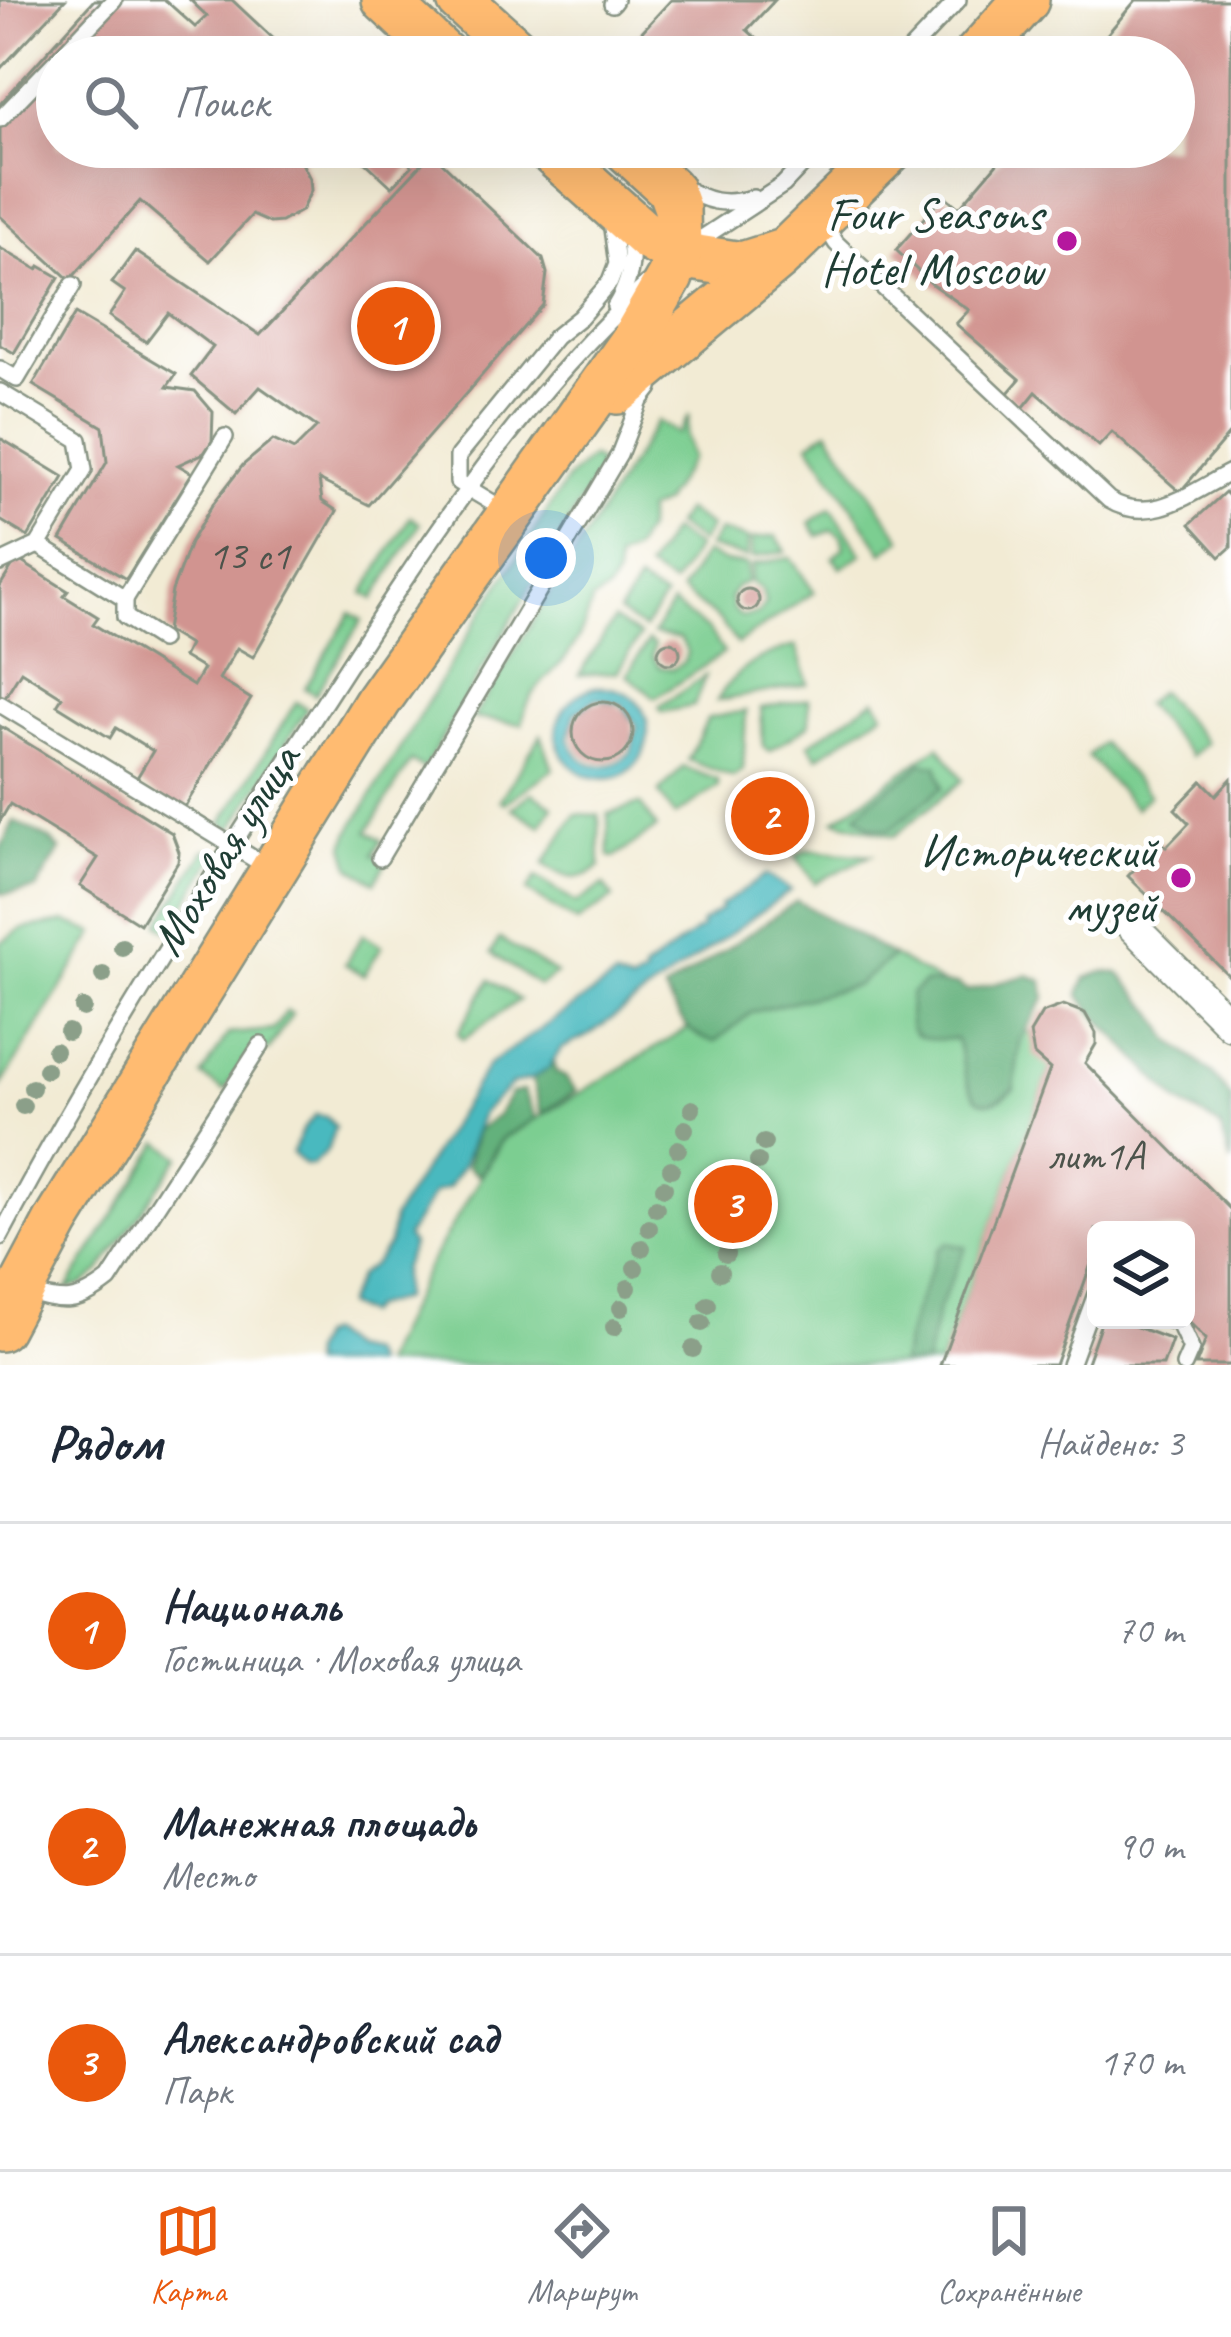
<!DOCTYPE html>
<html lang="ru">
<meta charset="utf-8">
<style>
body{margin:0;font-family:Caveat,sans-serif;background:#f2f2f3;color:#1f2937}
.controls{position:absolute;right:36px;bottom:36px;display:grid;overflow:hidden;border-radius:18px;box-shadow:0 12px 48px #0002}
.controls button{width:108px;height:108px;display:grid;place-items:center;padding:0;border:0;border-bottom:3px solid #e0e1e3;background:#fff;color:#1f2937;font:60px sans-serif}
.you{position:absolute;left:546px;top:558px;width:42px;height:42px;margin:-30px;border:9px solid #fff;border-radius:50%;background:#1a73e8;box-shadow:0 0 0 18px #1a73e833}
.badge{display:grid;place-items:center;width:78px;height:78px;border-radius:50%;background:#ea580c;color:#fff;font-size:39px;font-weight:700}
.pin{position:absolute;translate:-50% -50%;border:6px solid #fff;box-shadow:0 3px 12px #0006}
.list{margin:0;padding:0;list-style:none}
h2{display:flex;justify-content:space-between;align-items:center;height:156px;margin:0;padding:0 48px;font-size:51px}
h2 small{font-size:39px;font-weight:400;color:#747a83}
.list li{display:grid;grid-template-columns:78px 1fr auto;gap:36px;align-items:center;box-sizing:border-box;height:216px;padding:0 48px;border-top:3px solid #e0e1e3}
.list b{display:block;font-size:45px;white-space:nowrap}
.list p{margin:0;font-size:39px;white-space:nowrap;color:#747a83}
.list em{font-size:39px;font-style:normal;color:#747a83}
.icon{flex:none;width:66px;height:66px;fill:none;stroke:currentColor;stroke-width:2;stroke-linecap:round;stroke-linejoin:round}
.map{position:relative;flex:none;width:1231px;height:1365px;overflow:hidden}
.search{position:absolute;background:#fff;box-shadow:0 12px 48px #0002;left:36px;right:36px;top:36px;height:132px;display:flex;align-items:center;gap:30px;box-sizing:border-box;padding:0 42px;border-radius:66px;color:#747a83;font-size:45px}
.sheet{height:804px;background:#fff}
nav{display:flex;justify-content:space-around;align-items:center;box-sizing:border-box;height:168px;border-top:3px solid #e0e1e3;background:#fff;font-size:33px;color:#747a83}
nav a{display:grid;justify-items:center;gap:6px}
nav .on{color:#ea580c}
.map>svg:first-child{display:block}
</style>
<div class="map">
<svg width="1231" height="1365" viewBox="0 0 1231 1365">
<rect width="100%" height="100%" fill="#fff"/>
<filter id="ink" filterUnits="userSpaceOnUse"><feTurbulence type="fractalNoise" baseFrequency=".00833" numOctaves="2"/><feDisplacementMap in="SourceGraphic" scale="24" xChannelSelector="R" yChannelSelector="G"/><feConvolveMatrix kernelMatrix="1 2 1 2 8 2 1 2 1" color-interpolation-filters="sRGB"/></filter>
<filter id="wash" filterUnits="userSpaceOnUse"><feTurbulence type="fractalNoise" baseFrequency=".004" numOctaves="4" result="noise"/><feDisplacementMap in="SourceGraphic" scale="48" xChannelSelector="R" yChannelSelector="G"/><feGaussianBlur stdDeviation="2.7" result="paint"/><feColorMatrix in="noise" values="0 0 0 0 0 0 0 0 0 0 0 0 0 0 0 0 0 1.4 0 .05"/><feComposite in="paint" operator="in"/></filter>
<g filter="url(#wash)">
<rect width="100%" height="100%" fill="#f2ebd4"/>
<g fill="#7bce91" stroke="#4d8662" stroke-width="3">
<path d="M689,415L686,434L691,459L663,503L646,511V530L633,551L617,559L616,577L607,592L592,601C587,621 578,643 563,661C543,682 527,693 522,724L473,718L657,421L678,434Z"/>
<polygon points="828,430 902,539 883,552 809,443"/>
<polygon points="591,457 599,463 597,474 424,769 411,761 368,831 382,840 374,854 387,862 375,882 351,867 345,846 349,833 479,617 567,480"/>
<polygon points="831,508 862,554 841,568 833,558 844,547 841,536 832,530 818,536 810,523"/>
<polygon points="685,510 710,527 700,542 675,525"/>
<polygon points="410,517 420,524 374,599 364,593"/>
<polygon points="671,531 697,547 673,585 647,569"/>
<polygon points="719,531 748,539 747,558 708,547"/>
<polygon points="776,536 786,551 752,558 752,539"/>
<polygon points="705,553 725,562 747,565 747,582 737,586 730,597 733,610 742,617 758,614 765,603 762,590 751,582 752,565 790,557 814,592 737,644 719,620 681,591"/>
<polygon points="638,582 664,598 644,629 619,613"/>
<polygon points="672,604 708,630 724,653 655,698 627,675 648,641 654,645 652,656 660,667 673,669 684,662 687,652 681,639 653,634"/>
<polygon points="351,613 362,620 315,695 305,688"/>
<polygon points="614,620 640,636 617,672 579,675"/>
<path d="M796,646L808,684L717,701C734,669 761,655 796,646Z"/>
<polygon points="705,676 694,706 662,712 659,707"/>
<polygon points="1159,691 1206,743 1191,756 1144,704"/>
<polygon points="809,699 809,725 770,751 763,747 761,708"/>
<polygon points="875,699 884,712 818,757 809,744"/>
<polygon points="296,702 307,709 232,829 222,823"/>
<polygon points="746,711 743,770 733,777 688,760 708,718"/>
<polygon points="541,735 553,769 505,803 500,800"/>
<polygon points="1102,743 1149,795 1135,808 1088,756"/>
<polygon points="939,746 963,780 894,836 835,820"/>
<polygon points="683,767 718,780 718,787 675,816 659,793"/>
<polygon points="532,793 553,806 541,826 512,808"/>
<polygon points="640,804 657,828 614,858 609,856 608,814"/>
<path d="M576,814L599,815L600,867C576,884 568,879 544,864Z"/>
<polygon points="206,849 216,855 169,931 159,924"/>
<polygon points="806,850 871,855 815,883 796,856"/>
<polygon points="536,877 576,903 604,885 613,898 577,922 527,891"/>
<polygon points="66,922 95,933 1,1086 0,943 21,929"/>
<polygon points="363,934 382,946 364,975 345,964"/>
<polygon points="499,939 500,939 556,974 539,986 491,953"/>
<polygon points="893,956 1034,1035 1052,1065 940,1365 381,1365 427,1268 503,1139 687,1029 857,985"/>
<polygon points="490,980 519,1000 463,1039 458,1033"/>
<polygon points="287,1011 292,1014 268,1051 256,1044 224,1091 202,1076 228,1034 273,1030"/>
<polygon points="160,1142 180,1156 99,1272 84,1284 67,1289"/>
</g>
<g fill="#64b17b" stroke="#427758" stroke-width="3">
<path d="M921,763L937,765L943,787L890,830L870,826L857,815C874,793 902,784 921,763Z"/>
<polygon points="14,821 49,839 60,850 36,889 3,894 0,892 0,849"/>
<path d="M797,901L893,956L857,985L752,1012L715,1042C687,1037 678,1014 664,991Z"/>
<polygon points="1103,972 1119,973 1154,1012 1171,1040 1212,1073 1231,1098 1231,1163 1220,1126 1178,1102 1088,1007 1079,994 1086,978"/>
<path d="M1028,975L1043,981L1045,998L1020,1040L1014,1089C967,1129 966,1069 956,1039C915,1040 905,1042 911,994L924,983L958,985L967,991Z"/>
<polygon points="554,1059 555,1072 565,1077 576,1091 541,1114 532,1079 548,1069"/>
<polygon points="523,1091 536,1118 502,1138 479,1176 467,1166 477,1130 497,1116 511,1093"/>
<polygon points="946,1243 966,1247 938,1310 925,1365 900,1365 912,1318 938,1250"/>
</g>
<g fill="#4ab9bf" stroke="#347b7a" stroke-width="3" fill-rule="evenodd">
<path d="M595,687C674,684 657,793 592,777C579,774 569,765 562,754C547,725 566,696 595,687ZM597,698L622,704L637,726L631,752C609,775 579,768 569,738L575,713Z"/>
<polygon points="766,875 791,890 589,1035 561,1049 548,1069 532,1079 512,1084 482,1113 463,1165 448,1188 434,1193 406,1237 412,1245 402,1269 402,1299 372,1307 365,1315 345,1305 359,1275 373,1265 389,1244 393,1218 488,1065 615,978 631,984 645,975 643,971 702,927 700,924 721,909 720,906"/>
<polygon points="316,1115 327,1117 335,1127 327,1151 312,1165 305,1165 292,1153 303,1129"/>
<polygon points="327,1333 348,1349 368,1353 374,1365 310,1365 311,1352 319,1336"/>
</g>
<g id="blocks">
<g fill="#d19490">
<polygon points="0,0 65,0 0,69"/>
<polygon points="94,0 165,0 195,27 207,16 190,0 232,0 293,57 57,57 57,147 313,147 301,161 310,179 311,191 301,211 281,222 270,223 252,215 210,261 140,201 70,280 0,216 0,104"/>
<polygon points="671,0 775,0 747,30 763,44 752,57 633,57 625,50"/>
<polygon points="1136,0 1231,0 1231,432 1180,492 1112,432 1099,446 1036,392 1023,408 1007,394 1020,379 956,324 969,310 933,285 896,250 944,195 959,208 1011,147 1174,147 1174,57 1088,57"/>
<polygon points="349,147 391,147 412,166 392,187"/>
<polygon points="432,153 543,259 547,273 543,305 369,505 319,480 322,501 337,511 253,657 237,648 219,679 251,699 182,811 135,781 153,751 116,728 110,738 57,705 62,697 21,671 0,705 0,586 17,559 68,591 64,596 98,617 93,624 193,686 203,669 183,657 189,645 166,631 172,591 190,543 212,505 243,465 273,440 294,450 317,427 260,387 236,414 191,376 213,347 168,313 146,342 109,316 125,292 112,283 135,251 260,335"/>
<polygon points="0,248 38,270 40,266 59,277 14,353 0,345"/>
<polygon points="75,314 176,374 167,387 195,391 213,412 212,441 204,453 178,465 192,473 126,579 61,540 107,462 103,427 33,385"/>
<polygon points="0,438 64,477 28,537 0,520"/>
<polygon points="1225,492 1231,498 1231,547 1220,557 1190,524"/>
<circle cx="748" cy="600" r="11"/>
<circle cx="669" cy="653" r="11"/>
<circle cx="603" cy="732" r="30"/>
<polygon points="0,726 172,833 179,852 178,862 140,924 80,886 98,858 10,804 0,821"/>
<polygon points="1231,779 1231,978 1128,876 1161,842 1166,847 1189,823 1175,809 1202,781 1216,795"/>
<polygon points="1063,1005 1085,1013 1096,1033 1096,1044 1085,1063 1231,1210 1231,1365 1196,1365 1206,1339 1186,1319 1186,1230 1096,1230 1096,1250 1055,1365 940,1365 1050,1069 1034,1055 1030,1033 1042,1013"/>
<polygon points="1102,1320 1118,1320 1172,1340 1163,1365 1086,1365"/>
</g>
</g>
</g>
<g filter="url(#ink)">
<use href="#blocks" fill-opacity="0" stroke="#889484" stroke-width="3"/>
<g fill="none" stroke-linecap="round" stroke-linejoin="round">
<g stroke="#889484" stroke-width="20">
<g id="lane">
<polyline points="612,4 615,0"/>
<polyline points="60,57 114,0"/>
<polyline points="904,57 958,0"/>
<polyline points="0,119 57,60"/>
<path d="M681,186C707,202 723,206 753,198"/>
<path d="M823,221L836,243L1109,500C1152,526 1193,491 1231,472"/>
<polyline points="687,248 783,185 819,147"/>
<path d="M615,307C629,284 636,260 628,234"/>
<polyline points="0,369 17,379 73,285"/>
<polyline points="0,392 79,440 84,470 38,545 0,563"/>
<polyline points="506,511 458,482 458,456 555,337 580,317 610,282 617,264 611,221"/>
<polyline points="38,545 125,599 125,617 161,640"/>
<polyline points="125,599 225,437"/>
<polyline points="0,704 269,868"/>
<polyline points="380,858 619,455 640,401 650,388"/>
<path d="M0,1237C94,1060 202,891 311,723C410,570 511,408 647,284"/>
<path d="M26,1292C64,1303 77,1305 109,1280L261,1045"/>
<polyline points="1169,1320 1179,1323 1191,1349 1184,1365"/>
<polyline points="1070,1365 1096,1294"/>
</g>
</g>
<g stroke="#889484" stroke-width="34">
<polyline id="street" points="1126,920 1231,1025"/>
</g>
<g stroke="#889484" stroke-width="50">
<g id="primary">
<polyline points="385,0 446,57"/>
<polyline points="460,0 523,57"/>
<polyline points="975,57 1026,0"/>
<polyline points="546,147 647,237 678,255 742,265 786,251 893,147"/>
<polyline points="618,391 779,257"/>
<polyline points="0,1328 57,1221 378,701 632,343 670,277 678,255 677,208 670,189 624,147"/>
</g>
</g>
<use href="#lane" stroke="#fff" stroke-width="15"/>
<use href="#street" stroke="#fff" stroke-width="30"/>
<use href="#primary" stroke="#ffbb71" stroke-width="45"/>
</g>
<g fill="#8b9f89">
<circle cx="122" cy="947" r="9"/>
<circle cx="103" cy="975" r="9"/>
<circle cx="83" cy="1008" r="9"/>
<circle cx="68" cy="1032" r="9"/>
<circle cx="55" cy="1051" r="9"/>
<circle cx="46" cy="1070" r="9"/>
<circle cx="32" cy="1088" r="9"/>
<circle cx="23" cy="1106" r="9"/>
<circle cx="692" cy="1109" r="9"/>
<circle cx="685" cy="1129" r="9"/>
<circle cx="764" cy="1143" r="9"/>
<circle cx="678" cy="1149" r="9"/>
<circle cx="758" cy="1162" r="9"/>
<circle cx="671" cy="1169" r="9"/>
<circle cx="751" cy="1180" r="9"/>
<circle cx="664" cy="1188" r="9"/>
<circle cx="745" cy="1199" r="9"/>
<circle cx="656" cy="1208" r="9"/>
<circle cx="738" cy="1217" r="9"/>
<circle cx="649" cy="1228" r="9"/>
<circle cx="732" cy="1236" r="9"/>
<circle cx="642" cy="1248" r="9"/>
<circle cx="726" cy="1254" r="9"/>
<circle cx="635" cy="1268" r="9"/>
<circle cx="720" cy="1272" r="9"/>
<circle cx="628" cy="1288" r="9"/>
<circle cx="708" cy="1305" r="9"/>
<circle cx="621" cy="1308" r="9"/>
<circle cx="702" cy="1323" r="9"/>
<circle cx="614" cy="1327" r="9"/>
<circle cx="693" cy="1349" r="9"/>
</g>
</g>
<g fill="#b5179e" stroke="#fff" stroke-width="4.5">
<circle cx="1067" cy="241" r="12"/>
<circle cx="1181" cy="878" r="12"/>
</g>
<g text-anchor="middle" stroke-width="10" stroke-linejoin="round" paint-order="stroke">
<g font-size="42" fill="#4c534b">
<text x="249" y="569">13 с1</text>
<text x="1096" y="1169">лит1А</text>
</g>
<g font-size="48" fill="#1f3d34" stroke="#fff" text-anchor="end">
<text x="1043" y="230">Four Seasons<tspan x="1043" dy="55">Hotel Moscow</tspan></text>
<text x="1157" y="867">Исторический<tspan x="1157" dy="55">музей</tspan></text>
</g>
<g font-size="48" fill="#1f3d34" stroke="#fff">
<text transform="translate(224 849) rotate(-58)" y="17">Моховая улица</text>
</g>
</g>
</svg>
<div class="controls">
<button><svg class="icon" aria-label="layers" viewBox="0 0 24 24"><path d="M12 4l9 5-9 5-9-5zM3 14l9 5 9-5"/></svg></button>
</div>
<div class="you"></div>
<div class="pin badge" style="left:396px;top:326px">1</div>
<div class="pin badge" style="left:770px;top:816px">2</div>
<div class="pin badge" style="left:733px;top:1204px">3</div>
<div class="search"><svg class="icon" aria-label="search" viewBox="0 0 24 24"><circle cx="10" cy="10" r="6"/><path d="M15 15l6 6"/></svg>Поиск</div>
</div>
<section class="sheet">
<h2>Рядом<small>Найдено: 3</small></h2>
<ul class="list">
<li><span class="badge">1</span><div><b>Националь</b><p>Гостиница · Моховая улица</p></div><em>70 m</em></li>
<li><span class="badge">2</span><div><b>Манежная площадь</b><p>Место</p></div><em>90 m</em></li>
<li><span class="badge">3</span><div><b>Александровский сад</b><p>Парк</p></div><em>170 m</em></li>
</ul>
</section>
<nav>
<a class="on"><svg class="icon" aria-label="map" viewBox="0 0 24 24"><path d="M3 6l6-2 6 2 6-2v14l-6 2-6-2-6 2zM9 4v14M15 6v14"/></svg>Карта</a>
<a><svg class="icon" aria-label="directions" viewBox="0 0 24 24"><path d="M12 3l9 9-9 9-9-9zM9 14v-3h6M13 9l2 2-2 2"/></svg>Маршрут</a>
<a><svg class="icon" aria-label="saved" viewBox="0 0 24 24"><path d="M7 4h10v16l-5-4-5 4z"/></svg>Сохранённые</a>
</nav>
